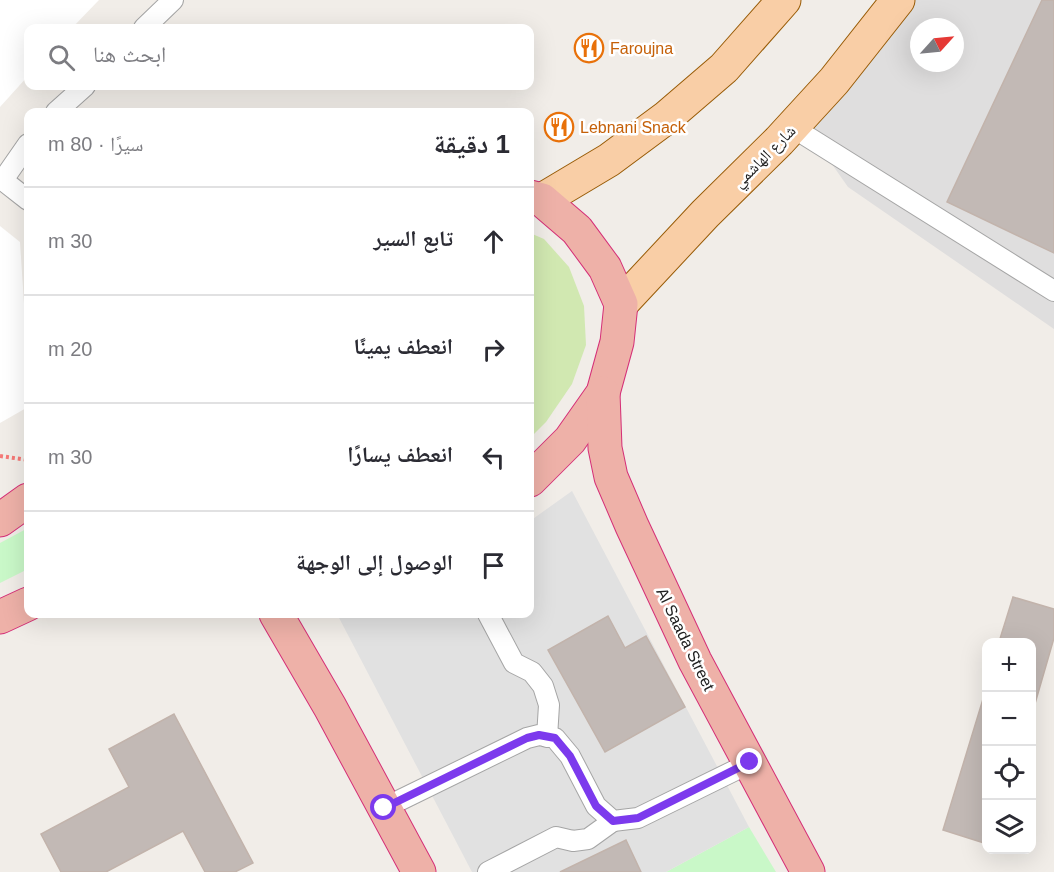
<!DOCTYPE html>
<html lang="ar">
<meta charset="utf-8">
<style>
body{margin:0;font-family:Helvetica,"Noto Naskh Arabic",sans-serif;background:#f7f7f7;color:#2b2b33;direction:rtl}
.controls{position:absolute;right:18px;bottom:18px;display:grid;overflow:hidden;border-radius:12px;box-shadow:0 6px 24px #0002}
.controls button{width:54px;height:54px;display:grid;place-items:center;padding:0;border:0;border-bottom:2px solid #e1e1e2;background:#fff;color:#2b2b33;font:30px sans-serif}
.compass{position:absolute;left:910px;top:18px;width:54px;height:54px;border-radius:50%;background:#fff;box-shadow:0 6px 24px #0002;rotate:63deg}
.stop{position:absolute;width:18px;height:18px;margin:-14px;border:4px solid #7c3aed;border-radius:50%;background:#fff}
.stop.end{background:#7c3aed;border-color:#fff;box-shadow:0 2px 6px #0008}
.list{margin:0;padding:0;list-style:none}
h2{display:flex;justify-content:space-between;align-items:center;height:78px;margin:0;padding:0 24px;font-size:26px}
h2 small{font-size:20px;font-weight:400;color:#7c7c81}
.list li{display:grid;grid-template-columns:39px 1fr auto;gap:18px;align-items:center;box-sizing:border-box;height:108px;padding:0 24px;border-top:2px solid #e1e1e2}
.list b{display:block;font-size:22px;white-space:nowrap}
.list em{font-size:20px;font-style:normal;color:#7c7c81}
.icon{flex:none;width:33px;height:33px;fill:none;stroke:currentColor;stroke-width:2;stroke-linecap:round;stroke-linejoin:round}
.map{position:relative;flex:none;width:1054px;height:872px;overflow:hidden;direction:ltr}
.search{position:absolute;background:#fff;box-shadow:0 6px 24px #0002;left:24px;top:24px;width:510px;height:66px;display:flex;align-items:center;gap:15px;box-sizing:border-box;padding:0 21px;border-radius:12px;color:#7c7c81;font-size:22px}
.panel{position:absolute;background:#fff;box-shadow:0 6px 24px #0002;left:24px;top:108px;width:510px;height:510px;border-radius:12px;direction:rtl}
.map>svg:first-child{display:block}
</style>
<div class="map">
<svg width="1054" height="872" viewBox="0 0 1054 872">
<rect width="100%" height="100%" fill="#f1ede8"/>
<path fill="#dfdede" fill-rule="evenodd" d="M903,0H1054V329L848,187L810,133ZM919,27H955V63H919Z"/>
<polygon fill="#d1e8b1" points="530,233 544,239 569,267 584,306 586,345 572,384 546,422 530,438"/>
<g fill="#c9f8c8">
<polygon points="28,528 28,569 0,583 0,543"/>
<polygon points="749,827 776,872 666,872"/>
</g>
<polygon fill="#e1e1e1" points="572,491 749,827 666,872 472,872 337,614 530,614 530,521"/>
<g fill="#fff">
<polygon points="0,0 99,0 72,28 28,28 28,76 0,107"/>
<polygon points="0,226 20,242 28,365 28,407 0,423"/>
</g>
<g fill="#c2b9b5" stroke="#c2b3ab" stroke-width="1.5">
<polygon points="1042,0 1054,0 1054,253 947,202"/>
<polygon points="1013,597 1054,609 1054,638 1032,714 1032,642 999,642"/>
<polygon points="608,616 625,648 646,636 685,707 605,752 548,650"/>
<polygon points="987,686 987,844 943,830"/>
<polygon points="174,714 253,863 235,872 205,872 183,831 106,872 61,872 41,834 129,787 109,749"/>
<polygon points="626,840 641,872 560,872"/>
</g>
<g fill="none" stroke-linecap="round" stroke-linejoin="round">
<g stroke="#a5a5a5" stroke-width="22">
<g id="service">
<polyline points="144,28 173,0"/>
<polyline points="56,112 85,86"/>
<polyline points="792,127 1054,291"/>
<polyline points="0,178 28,200"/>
<polyline points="3,180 28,144"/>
<polyline points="488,614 514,663 532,672 543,686 549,705 547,737"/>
<polyline points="384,808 527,738 539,735 555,738 570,756 596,806 613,821 638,818 750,763"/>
<polyline points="488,872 556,837 573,841 588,839 613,821"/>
</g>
</g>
<g stroke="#985b06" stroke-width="35">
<g id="primary">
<polyline points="542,200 609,160 667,117 724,68 784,0"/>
<polyline points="621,304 705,214 779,141 834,81 898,0"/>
</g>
</g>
<g stroke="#d52f77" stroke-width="35">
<g id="trunk">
<polyline points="530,197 542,200 577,230 605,268 621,304 617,342 603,393 570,440 530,480"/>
<polyline points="603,393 605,448 611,477 632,526 695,661 808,872"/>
<polyline points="0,520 28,500"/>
<polyline points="276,614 330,707 419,872"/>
<polyline points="0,617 28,604"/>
</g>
</g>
<polyline stroke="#f57876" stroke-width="4" stroke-dasharray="3 3" stroke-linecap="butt" points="0,456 28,460"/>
<use href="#service" stroke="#fff" stroke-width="20"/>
<use href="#primary" stroke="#f9cea6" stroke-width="33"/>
<use href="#trunk" stroke="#eeb1a8" stroke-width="33"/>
</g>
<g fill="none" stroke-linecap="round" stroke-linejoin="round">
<polyline stroke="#7c3aed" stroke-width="8" points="384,808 527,738 539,735 555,738 570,756 596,806 613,821 638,818 750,762"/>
</g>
<defs>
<g id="restaurant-ring" transform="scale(1.5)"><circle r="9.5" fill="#fff" stroke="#e8710a" stroke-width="1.5"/><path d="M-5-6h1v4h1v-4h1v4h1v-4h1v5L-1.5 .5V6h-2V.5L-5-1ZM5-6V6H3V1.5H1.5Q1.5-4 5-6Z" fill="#e8710a"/></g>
</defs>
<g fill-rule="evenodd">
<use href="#restaurant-ring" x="589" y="48"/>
<use href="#restaurant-ring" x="559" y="127"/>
</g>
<g text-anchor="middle" stroke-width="5" stroke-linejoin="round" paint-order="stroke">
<g font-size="16" fill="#c56008" stroke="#fff" text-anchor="start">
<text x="610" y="54">Faroujna</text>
<text x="580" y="133">Lebnani Snack</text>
</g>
<g font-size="16" fill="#212121" stroke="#fff">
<text transform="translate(764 156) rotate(-45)" y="6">شارع الهاشمي</text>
<text transform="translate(686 639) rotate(64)" y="6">Al Saada Street</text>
</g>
</g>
</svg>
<div class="controls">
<button>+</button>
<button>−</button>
<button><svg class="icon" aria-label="locate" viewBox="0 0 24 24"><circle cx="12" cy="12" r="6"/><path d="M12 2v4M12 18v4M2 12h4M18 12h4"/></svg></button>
<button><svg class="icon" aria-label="layers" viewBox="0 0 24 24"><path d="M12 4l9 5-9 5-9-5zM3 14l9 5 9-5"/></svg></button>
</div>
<svg class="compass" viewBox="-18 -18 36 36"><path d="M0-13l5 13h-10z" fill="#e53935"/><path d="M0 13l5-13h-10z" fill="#7c7c81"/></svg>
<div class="stop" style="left:384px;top:808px"></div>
<div class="stop end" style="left:750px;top:762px"></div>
<div class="search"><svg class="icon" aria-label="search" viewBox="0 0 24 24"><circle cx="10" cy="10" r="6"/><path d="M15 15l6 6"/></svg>ابحث هنا</div>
<section class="panel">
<h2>1 دقيقة<small>سيرًا · 80 m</small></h2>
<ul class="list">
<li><svg class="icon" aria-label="ahead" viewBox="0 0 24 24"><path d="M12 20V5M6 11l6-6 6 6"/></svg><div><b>تابع السير</b></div><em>30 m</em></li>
<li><svg class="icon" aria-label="right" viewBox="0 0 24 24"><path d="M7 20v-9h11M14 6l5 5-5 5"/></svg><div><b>انعطف يمينًا</b></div><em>20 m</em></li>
<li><svg class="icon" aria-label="left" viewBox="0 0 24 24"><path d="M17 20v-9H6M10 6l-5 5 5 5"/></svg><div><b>انعطف يسارًا</b></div><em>30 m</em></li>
<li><svg class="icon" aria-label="arrive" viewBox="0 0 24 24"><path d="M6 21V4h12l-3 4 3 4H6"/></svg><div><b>الوصول إلى الوجهة</b></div></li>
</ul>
</section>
</div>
